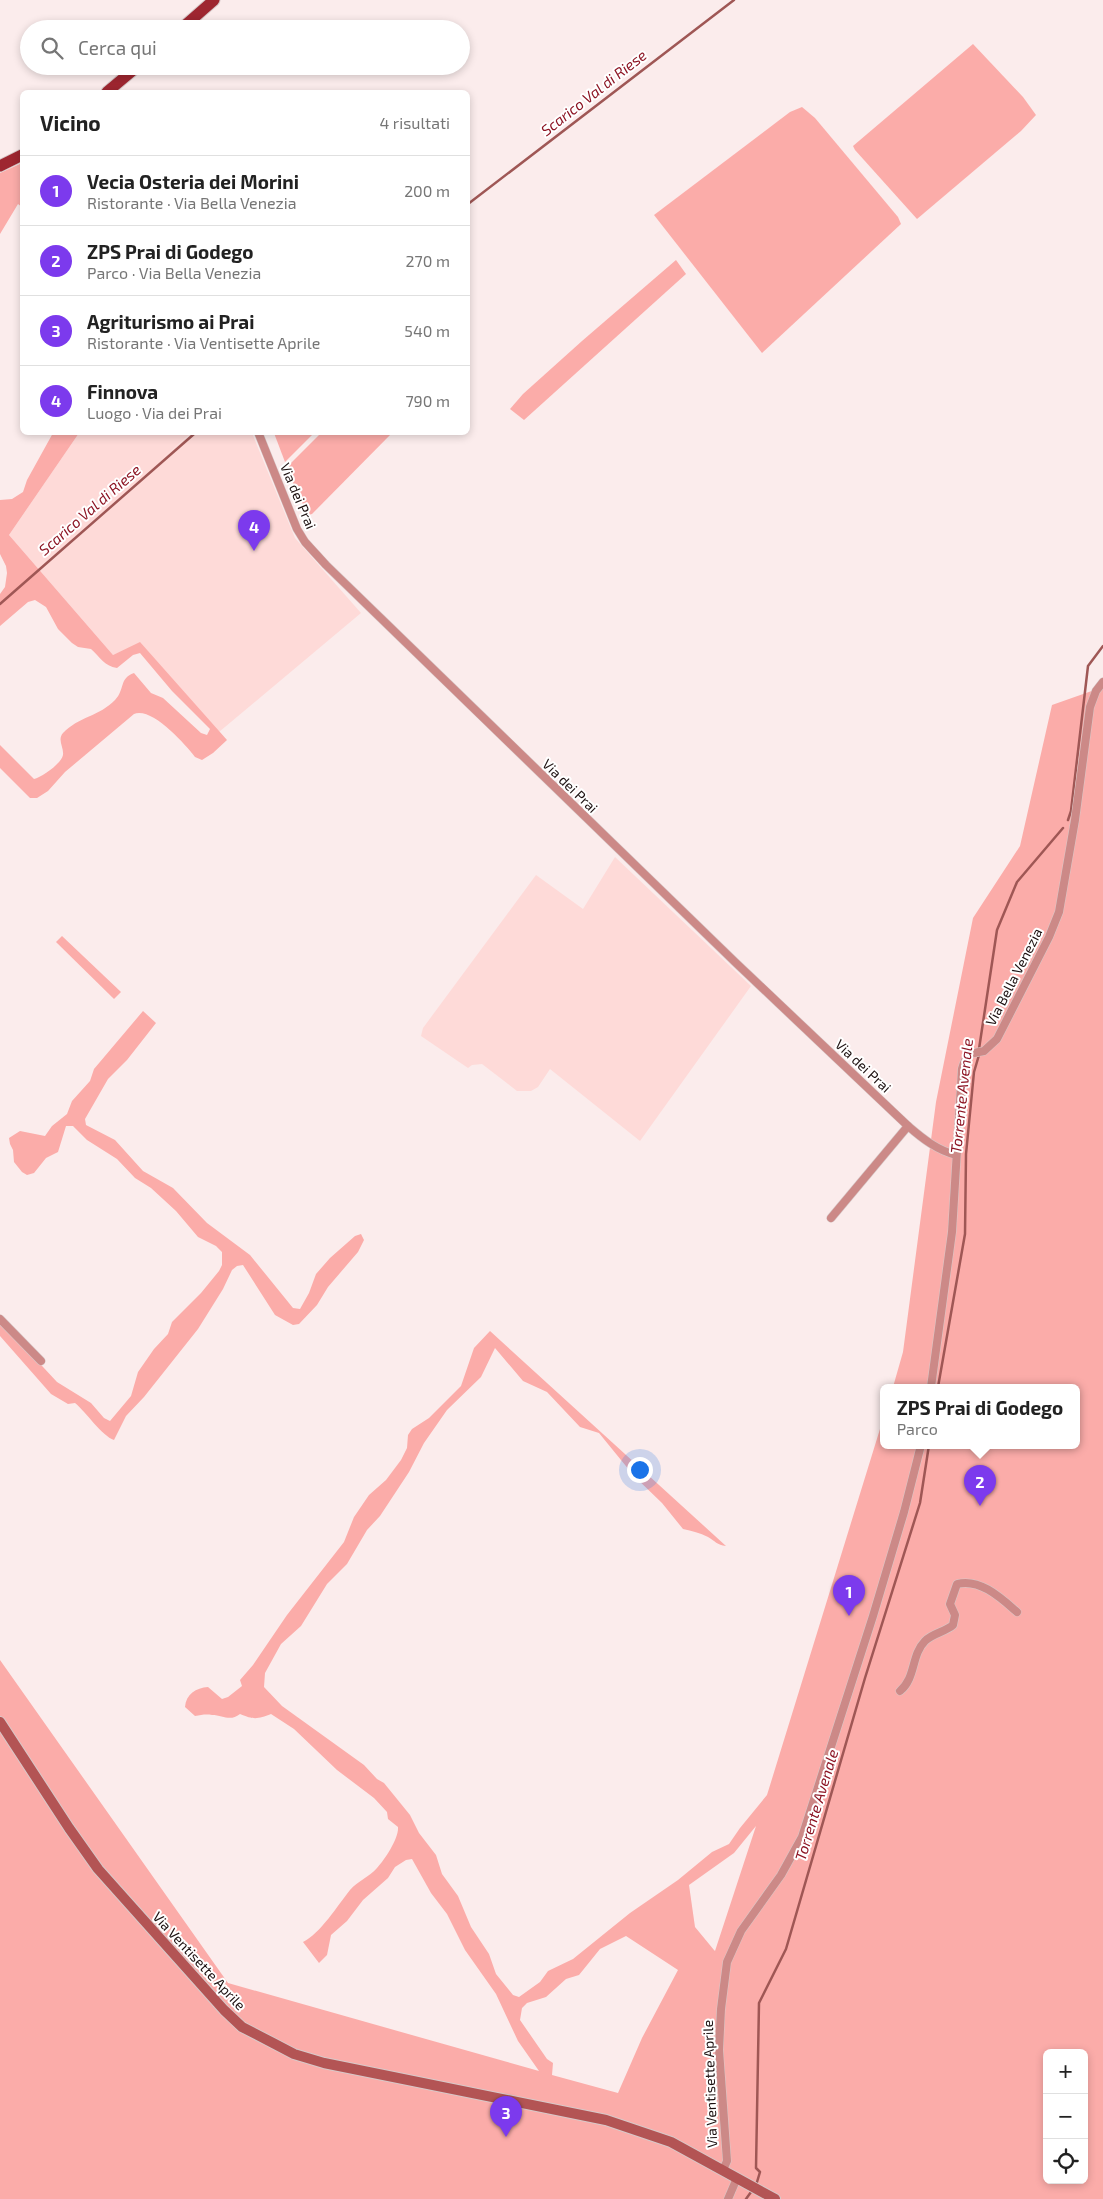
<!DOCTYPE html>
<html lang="it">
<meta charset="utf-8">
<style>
body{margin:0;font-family:"Exo 2",sans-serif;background:#f6f6f6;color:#222}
.controls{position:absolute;right:15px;bottom:15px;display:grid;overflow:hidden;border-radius:8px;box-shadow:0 2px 8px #0003}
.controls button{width:45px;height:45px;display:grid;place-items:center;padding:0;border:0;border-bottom:1px solid #e0e0e0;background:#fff;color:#222;font:25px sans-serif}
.you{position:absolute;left:639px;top:1469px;width:18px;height:18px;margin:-12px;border:4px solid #fff;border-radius:50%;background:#1a73e8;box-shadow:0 0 0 8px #1a73e833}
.badge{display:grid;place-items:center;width:32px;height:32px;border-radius:50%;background:#7c3aed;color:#fff;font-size:16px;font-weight:700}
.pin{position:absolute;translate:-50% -41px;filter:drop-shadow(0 1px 2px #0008)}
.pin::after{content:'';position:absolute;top:26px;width:18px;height:15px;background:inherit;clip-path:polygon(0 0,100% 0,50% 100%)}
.popup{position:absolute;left:880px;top:1384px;width:200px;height:65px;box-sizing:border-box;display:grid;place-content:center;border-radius:8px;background:#fff;filter:drop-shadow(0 1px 4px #0005);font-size:16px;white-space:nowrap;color:#767676}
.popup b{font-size:19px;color:#222}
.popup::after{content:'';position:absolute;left:50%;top:100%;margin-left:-10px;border:10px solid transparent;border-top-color:#fff}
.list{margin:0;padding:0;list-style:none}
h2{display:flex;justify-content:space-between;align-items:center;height:65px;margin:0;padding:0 20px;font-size:21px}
h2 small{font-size:16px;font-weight:400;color:#767676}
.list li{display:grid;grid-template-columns:32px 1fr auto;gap:15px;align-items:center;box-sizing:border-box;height:70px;padding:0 20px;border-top:1px solid #e0e0e0}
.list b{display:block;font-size:19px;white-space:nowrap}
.list p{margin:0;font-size:16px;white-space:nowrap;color:#767676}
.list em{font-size:16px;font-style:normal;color:#767676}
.icon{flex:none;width:28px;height:28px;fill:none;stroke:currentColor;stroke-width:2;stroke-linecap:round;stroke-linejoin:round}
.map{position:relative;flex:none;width:1103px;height:2199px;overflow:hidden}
.search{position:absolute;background:#fff;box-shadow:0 2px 8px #0003;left:20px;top:20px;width:450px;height:55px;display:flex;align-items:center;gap:12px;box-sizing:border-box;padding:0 18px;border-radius:28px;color:#767676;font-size:19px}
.panel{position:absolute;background:#fff;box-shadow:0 2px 8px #0003;left:20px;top:90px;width:450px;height:345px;border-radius:8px}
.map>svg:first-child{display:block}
</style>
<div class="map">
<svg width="1103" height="2199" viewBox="0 0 1103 2199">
<rect width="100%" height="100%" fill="#fbecec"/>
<g fill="#fedad8">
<polygon points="79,433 191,433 158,462 192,433 252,433 295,538 361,613 219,732 140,643 113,655 9,535"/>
<polygon points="615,857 751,986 640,1141 550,1069 538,1087 531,1091 517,1091 482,1064 472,1065 468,1068 421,1036 423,1028 536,875 583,909"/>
</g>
<g fill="#fbaca9" fill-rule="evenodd">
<polygon points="973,44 1023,97 1036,115 1021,131 917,219 855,150 853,146"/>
<polygon points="802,107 815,118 898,217 901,224 762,353 654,215 790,112"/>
<polygon points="22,163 22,207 18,204 0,234 0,173"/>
<polygon points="676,260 686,274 524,420 510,409 523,394 582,341"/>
<polygon points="322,432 392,433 312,514 308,515 286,468"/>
<path d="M53,433H79L9,535L113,655L140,642L227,740L213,753L202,760L195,757C184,743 152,707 134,714L65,772L48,791L37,798H30L0,768V745L34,779C42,777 61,764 63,755C64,747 57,740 63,733C78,717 100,716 115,700C125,690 119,678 134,673L151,693L163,698L201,733L207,735L210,729L172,691L140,653L133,655L117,668C104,666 100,657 91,649L78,647L72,643L58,629L46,607L35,600L28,602L0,626V594L5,587L7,573L6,566L0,554V500L12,499L23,492L27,480Z"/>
<polygon points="274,433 314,433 285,462"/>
<path d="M1103,687V2199H0V1660L228,1983L539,2071L518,2041L496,1994L465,1950L447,1914L431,1893L412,1859L406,1860L395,1867L388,1878L363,1900L347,1921L331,1935L327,1955L319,1963L303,1942C320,1934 338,1905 350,1890C358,1881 369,1877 377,1868C385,1859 399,1838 398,1827L388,1819L387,1812L374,1798L337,1770L294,1729L271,1714C258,1719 254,1720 240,1714C230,1722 223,1715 212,1715C206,1714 201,1715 195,1716L185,1707C186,1694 196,1688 208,1687L222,1699L228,1697L242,1686L240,1680L253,1665L287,1615L344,1542L354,1517L369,1495L386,1480L401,1460L407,1448L408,1435L412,1429L429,1418L461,1386L474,1348L490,1331L726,1546C717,1545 715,1541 708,1537C700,1533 692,1531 683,1529L662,1503L634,1476L599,1433L580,1427L547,1392L523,1381L495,1348L481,1377L447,1410L424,1443L409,1472L380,1516L367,1530L347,1564L327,1584L301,1626L281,1644L265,1673L264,1687L282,1706L364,1765L377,1779L384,1783L410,1815L419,1833L436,1855L442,1874L458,1896L471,1927L489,1954L496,1974L513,1995L519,1997L540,1982L548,1971L573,1959L630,1913L678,1880L712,1852L729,1844L740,1828L767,1795L884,1416V1445H1076V1387H893L903,1352L936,1102L973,918L1020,846L1052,705ZM756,1826L715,1951L714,1950L695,1927L689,1885L734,1853ZM626,1936L678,1970L642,2038L618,2093L552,2075L553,2063L547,2059L520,2020L522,2008L527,2003L546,1997L566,1979L579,1975L600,1949ZM1047,2053H1084V2180H1047Z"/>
<polygon points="62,936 121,992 114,999 56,942"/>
<path d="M143,1011L156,1023L127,1060L108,1079L85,1119L86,1125L115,1140L143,1171L173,1188L207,1223L250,1255L293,1308L300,1309L309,1293L316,1274L330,1258L355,1236L361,1234L364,1240L358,1252L328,1287L317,1305L299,1324L293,1325L275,1315L243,1265L237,1266L232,1270L223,1289L198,1329L144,1397L126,1416L114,1440C102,1436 86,1412 75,1403L68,1404L51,1394L0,1336V1325L16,1338L57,1382L91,1403L104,1418L110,1421L131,1396L138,1372L154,1349L168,1334L172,1322L201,1293L219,1271L222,1265V1252L216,1246L198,1237L176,1211L151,1188L135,1178L117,1159L87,1140L73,1126H66L58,1152L46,1158L34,1173L27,1175L22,1172L14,1162L13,1150L10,1144L9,1138L20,1131L45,1136L52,1126L67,1114L72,1101L90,1081L94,1069Z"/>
</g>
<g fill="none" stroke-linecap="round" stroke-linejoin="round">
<g stroke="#9f5755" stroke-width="2.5">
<polyline points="468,204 734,0"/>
<polyline points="0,604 194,434"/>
<polyline points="1068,820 1071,811 1088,666 1103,646"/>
<polyline points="979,1049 997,930 1017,882 1063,828"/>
<polyline points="938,1387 965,1234 966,1154 974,1072 979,1055"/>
<polyline points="757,2182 760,2172 756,2168 759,2003 786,1949 865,1678 920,1503 929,1445"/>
<polyline points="746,2199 751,2192"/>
</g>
<g stroke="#d7c9c9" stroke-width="9">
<g id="minor">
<path d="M258,432L297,529L305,542L326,565L735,962L908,1126C923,1139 937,1150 956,1155"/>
<polyline points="831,1218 908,1126"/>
<polyline points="0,1319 41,1361"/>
<path d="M931,1387L952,1232L962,1069C967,1052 969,1054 984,1051L997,1039L1049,937L1059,912L1075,820L1090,707L1096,691L1103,682"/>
<path d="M900,1691C916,1678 911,1655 925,1641C933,1633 945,1632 953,1625L955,1615L950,1604L957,1584C980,1578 1001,1598 1017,1612"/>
<polyline points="723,2170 727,2161 719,2050 721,2009 727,1962 741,1931 781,1875 802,1837 873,1616 904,1512 921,1445"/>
<polyline points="728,2199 737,2178"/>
</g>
</g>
<g stroke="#d7c9c9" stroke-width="12">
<polyline id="secondary" points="0,1722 69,1828 98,1869 224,2010 242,2027 273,2043 294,2054 324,2063 606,2120 671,2142 775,2199"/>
</g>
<g stroke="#d7c9c9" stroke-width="13">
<g id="primary">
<polyline points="181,29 214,0"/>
<polyline points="107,92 138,66"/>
<polyline points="0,166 22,155"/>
</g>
</g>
<use href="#minor" stroke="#cc8987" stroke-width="8"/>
<use href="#secondary" stroke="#b35454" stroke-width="10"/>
<use href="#primary" stroke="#9e2630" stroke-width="11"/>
</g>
<g text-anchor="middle" stroke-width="4" stroke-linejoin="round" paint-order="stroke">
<g font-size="14" fill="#1c1010" stroke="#fff">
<text transform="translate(298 496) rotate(67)" y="5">Via dei Prai</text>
<text transform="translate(570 786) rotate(44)" y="5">Via dei Prai</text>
<text transform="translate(1014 977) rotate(-63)" y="5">Via Bella Venezia</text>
<text transform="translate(863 1066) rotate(43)" y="5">Via dei Prai</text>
<text transform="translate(199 1961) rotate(47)" y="5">Via Ventisette Aprile</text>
<text transform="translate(710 2084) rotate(-92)" y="5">Via Ventisette Aprile</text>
</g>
<g font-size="15" font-style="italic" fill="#8d1524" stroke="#fff">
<text transform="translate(594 93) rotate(-38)" y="5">Scarico Val di Riese</text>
<text transform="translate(90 510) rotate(-41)" y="5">Scarico Val di Riese</text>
<text transform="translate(962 1096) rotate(-84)" y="5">Torrente Avenale</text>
<text transform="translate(817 1805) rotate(-73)" y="5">Torrente Avenale</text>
</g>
</g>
</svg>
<div class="controls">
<button>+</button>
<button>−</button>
<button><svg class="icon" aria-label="locate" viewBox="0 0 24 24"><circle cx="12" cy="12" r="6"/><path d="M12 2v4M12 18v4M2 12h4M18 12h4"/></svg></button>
</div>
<div class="you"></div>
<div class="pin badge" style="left:849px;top:1616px">1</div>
<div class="pin badge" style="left:980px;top:1506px">2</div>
<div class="popup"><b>ZPS Prai di Godego</b>Parco</div>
<div class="pin badge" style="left:506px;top:2137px">3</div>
<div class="pin badge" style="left:254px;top:551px">4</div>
<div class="search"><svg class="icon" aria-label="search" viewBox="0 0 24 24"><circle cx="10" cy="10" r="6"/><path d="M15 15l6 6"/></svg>Cerca qui</div>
<section class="panel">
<h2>Vicino<small>4 risultati</small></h2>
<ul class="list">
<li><span class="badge">1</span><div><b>Vecia Osteria dei Morini</b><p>Ristorante · Via Bella Venezia</p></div><em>200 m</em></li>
<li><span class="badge">2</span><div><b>ZPS Prai di Godego</b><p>Parco · Via Bella Venezia</p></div><em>270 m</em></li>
<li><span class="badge">3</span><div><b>Agriturismo ai Prai</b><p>Ristorante · Via Ventisette Aprile</p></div><em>540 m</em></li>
<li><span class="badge">4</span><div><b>Finnova</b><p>Luogo · Via dei Prai</p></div><em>790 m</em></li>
</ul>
</section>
</div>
